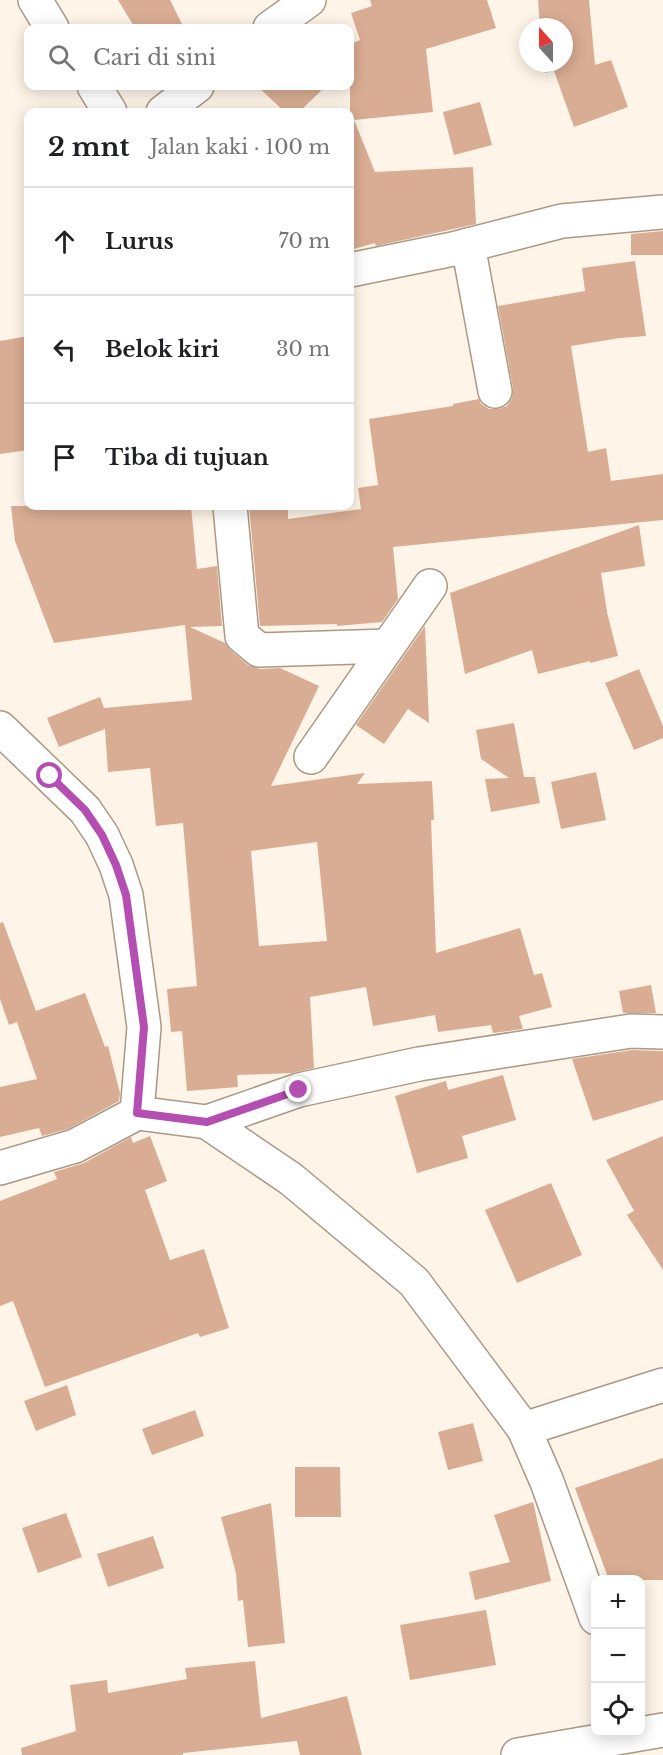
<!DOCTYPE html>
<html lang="id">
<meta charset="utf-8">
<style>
body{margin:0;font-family:"Libre Baskerville",serif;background:#f6f6f6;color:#202124}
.controls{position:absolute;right:18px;bottom:18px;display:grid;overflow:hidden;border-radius:12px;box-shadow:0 3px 15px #0003}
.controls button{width:54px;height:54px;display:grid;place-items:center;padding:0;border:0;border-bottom:2px solid #e0e0e0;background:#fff;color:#202124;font:30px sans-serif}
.compass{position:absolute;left:519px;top:18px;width:54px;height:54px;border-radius:50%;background:#fff;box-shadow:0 3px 15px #0003;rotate:339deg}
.stop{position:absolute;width:18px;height:18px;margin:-14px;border:4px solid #b44eb2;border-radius:50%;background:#fff}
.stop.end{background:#b44eb2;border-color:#fff;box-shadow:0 2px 6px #0008}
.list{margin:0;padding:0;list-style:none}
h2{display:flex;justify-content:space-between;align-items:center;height:78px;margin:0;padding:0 24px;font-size:26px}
h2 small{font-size:20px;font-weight:400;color:#757577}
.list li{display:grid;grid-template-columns:39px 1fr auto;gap:18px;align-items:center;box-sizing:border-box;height:108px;padding:0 24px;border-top:2px solid #e0e0e0}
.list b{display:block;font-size:22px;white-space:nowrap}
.list em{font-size:20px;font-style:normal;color:#757577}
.icon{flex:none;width:33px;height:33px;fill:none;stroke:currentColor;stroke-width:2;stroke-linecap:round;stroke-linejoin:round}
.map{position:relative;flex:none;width:663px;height:1755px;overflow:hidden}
.search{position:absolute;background:#fff;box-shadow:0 3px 15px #0003;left:24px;top:24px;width:330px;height:66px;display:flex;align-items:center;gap:15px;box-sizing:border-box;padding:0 21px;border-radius:12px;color:#757577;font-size:22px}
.panel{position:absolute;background:#fff;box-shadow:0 3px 15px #0003;left:24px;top:108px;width:330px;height:402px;border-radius:12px}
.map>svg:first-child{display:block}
</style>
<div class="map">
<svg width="663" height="1755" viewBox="0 0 663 1755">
<rect width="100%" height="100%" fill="#fef4e7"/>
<g fill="#d9ad93" fill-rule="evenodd">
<polygon points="118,0 170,0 184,28 135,28"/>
<polygon points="370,0 487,0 496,28 426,49 433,112 354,120 375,172 473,167 476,224 376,246 375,243 350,250 350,44 360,40 351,13 372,6"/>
<polygon points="538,0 589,0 595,65 611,60 628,107 574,127 554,71 545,73 544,63 564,63 564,27 540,27"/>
<polygon points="257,86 326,86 299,112 285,112"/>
<polygon points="480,102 492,145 454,155 443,112"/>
<polygon points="663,231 663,255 631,255 631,234"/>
<polygon points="635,261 646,336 620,338 571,346 588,452 606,448 611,481 663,474 663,520 393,547 398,599 382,622 337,626 337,624 260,626 249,506 288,506 288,519 361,509 358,488 378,485 369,419 453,406 453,404 479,399 481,404 489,409 499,409 507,406 512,398 513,388 498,306 585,291 582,268"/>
<polygon points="28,336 28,450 0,454 0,341"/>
<path d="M11,506H191L197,569L217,566L222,626L190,627L225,643L230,650L248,665L260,669L280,668L319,686L271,786L365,773L357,784L432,781L434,820H431L436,953L520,928L534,975L542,973L552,1007L519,1016L523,1029L493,1033L491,1025L438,1032L435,1015L373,1026L366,987L310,997L314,1068L292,1073L237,1075L238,1087L187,1091L182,1031L171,1032L167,989L197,986L183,823L156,826L150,768L108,772L105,729L59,747L47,718L100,697L104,708L192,700L185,625L54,643L15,541ZM317,842L327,941L259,946L251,851Z"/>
<polygon points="639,525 645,566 601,573 607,612 618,656 590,663 590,661 538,674 532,650 465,674 450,593"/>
<polygon points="425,626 429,723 408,709 384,744 356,725"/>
<polygon points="639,669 663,726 663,738 634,750 605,683"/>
<polygon points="514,723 524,777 535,777 540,803 491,812 485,779 509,778 481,759 476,730"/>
<polygon points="596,772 606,820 561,829 551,782"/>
<polygon points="3,922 36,1011 85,993 105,1047 108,1046 120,1093 119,1101 68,1129 42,1136 39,1128 0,1137 0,1087 37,1079 17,1022 9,1025 0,999 0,923"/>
<polygon points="651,985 656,1013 623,1013 619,991"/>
<polygon points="632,1050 663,1051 663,1100 593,1121 572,1059"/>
<polygon points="503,1075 516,1120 462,1136 468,1158 417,1173 395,1096 446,1081 448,1090"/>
<polygon points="150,1136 167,1181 145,1190 170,1260 204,1249 229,1328 200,1337 198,1333 45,1387 13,1301 0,1306 0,1201 57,1179 54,1172 84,1163 131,1137 133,1143"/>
<polygon points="663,1136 663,1270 627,1215 634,1211 606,1160"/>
<polygon points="551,1183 582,1255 517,1283 485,1210"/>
<polygon points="67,1385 76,1415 36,1431 24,1401"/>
<polygon points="195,1410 204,1436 152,1455 142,1429"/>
<polygon points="473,1423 483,1461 448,1470 438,1432"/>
<polygon points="663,1458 663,1580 609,1580 575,1488"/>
<polygon points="295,1467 340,1467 341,1517 295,1517"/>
<polygon points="533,1502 551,1581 475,1600 469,1572 510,1562 494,1515"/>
<polygon points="271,1503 285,1643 248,1647 243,1600 238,1601 236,1573 221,1517"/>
<polygon points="66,1513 82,1557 38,1573 22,1528"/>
<polygon points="153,1536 164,1568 108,1587 97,1554"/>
<polygon points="486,1610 496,1665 410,1680 400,1625"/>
<polygon points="255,1661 261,1718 347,1696 362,1755 300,1755 297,1741 183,1753 183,1755 22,1755 21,1748 76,1731 70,1685 107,1680 108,1693 187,1679 185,1668"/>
</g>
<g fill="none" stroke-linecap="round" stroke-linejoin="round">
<g stroke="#a99986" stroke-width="36">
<g id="minor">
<polyline points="35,0 52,28"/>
<polyline points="270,28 309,0"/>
<polyline points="94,86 110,112"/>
<polyline points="163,112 197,86"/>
<polyline points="468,245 495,391"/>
<polyline points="350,270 453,249 562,221 663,212"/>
<polyline points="230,506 242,636 259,650 388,646"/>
<polyline points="0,728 85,810 102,835 116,865 126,895 144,1027 137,1113 207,1122 291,1179 414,1282 524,1429 547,1482 596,1618"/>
<polyline points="311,757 430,586"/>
<polyline points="207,1122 299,1090 419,1064 631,1031 663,1032"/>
<polyline points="0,1168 75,1146 137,1113"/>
<polyline points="524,1429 663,1385"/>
<polyline points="518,1755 663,1730"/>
</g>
</g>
<use href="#minor" stroke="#fff" stroke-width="33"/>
</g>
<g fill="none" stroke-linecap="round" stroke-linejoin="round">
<polyline stroke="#b44eb2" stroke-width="8" points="50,776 85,810 102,835 116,865 126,895 144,1027 137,1113 207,1122 299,1090"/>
</g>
</svg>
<div class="controls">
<button>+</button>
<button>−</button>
<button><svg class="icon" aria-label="locate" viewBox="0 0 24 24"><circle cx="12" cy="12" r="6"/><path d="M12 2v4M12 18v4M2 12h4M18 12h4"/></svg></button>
</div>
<svg class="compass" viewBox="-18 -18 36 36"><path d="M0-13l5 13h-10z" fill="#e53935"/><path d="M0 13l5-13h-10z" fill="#757577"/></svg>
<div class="stop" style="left:50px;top:776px"></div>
<div class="stop end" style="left:299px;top:1090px"></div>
<div class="search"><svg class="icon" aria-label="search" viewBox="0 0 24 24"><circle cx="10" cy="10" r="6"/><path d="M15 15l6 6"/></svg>Cari di sini</div>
<section class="panel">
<h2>2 mnt<small>Jalan kaki · 100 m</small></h2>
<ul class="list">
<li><svg class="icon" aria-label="ahead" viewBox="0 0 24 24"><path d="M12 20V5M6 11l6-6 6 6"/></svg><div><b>Lurus</b></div><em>70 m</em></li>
<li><svg class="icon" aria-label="left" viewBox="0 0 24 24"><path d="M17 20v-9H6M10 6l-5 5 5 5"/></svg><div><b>Belok kiri</b></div><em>30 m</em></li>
<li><svg class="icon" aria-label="arrive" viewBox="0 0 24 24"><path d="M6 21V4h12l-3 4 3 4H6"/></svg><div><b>Tiba di tujuan</b></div></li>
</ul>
</section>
</div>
